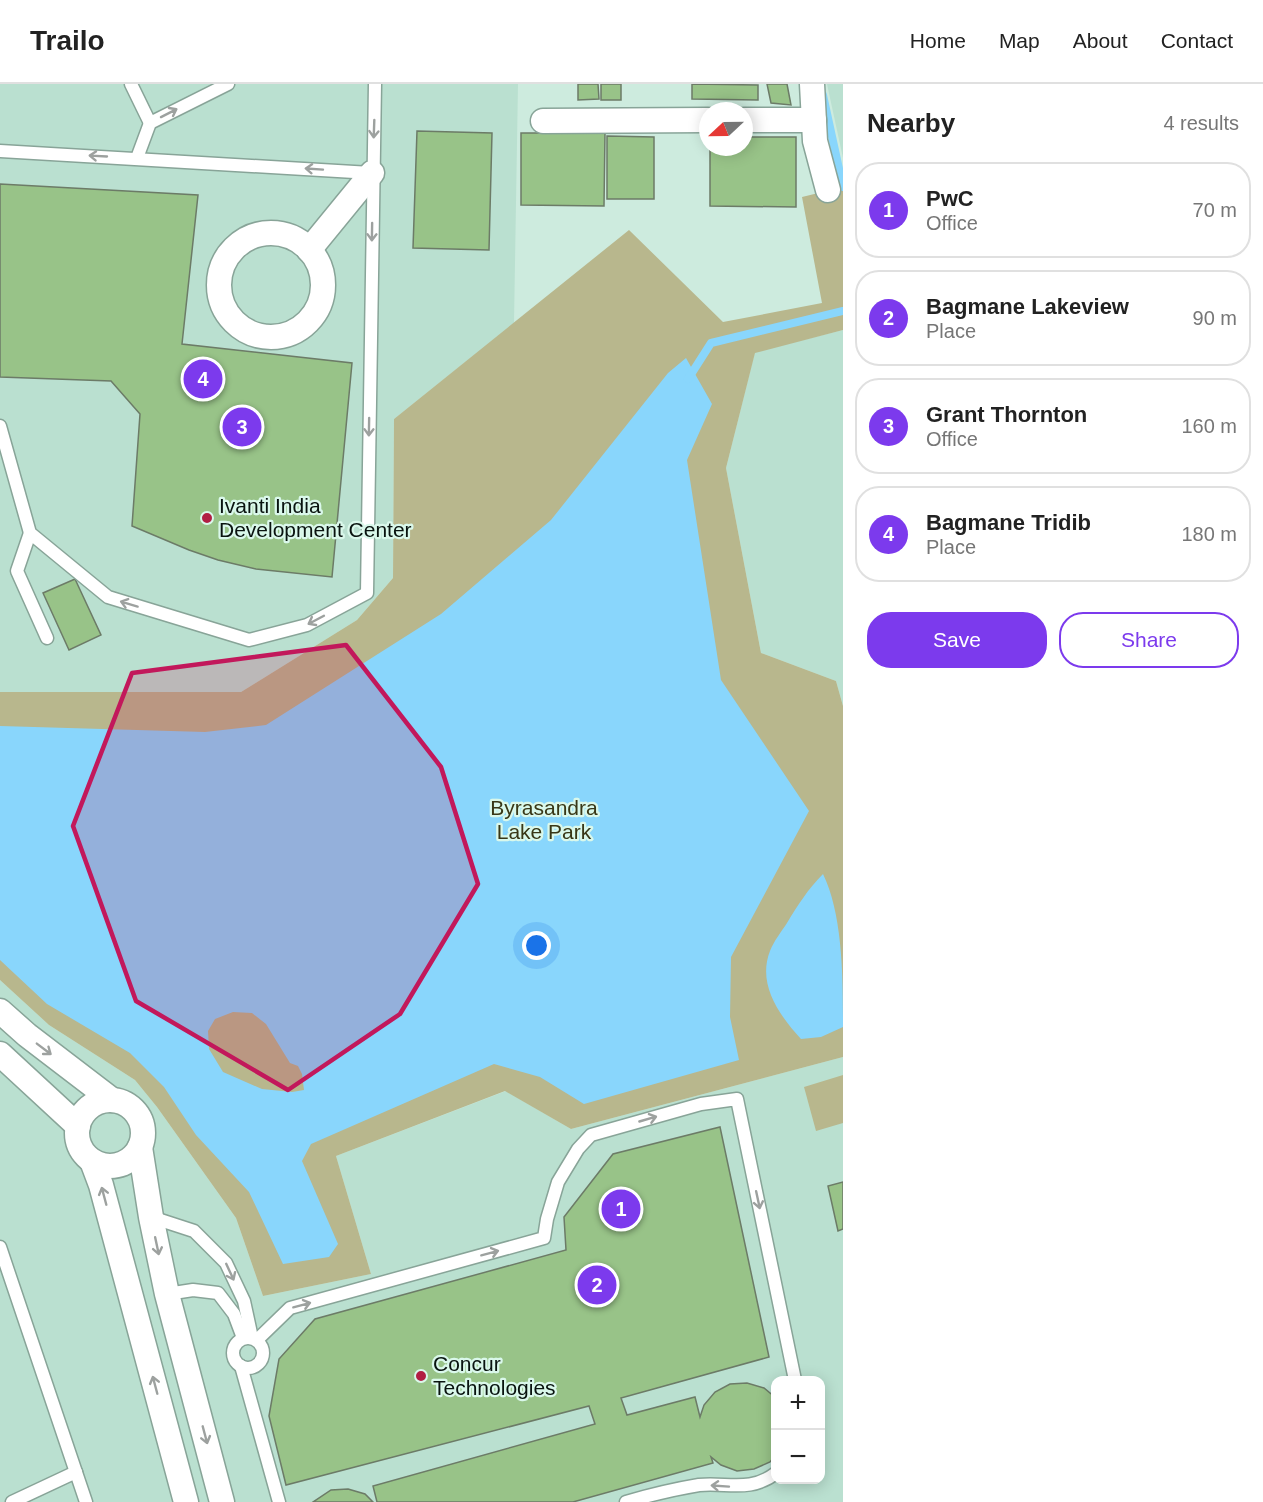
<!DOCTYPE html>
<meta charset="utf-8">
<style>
body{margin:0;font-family:Arial,sans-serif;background:#f6f6f6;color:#222}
.controls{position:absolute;right:18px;bottom:18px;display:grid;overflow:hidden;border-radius:12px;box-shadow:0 3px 15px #0003}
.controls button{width:54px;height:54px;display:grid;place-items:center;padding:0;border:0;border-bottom:2px solid #e0e0e0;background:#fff;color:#222;font:30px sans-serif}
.compass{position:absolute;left:699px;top:18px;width:54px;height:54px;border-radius:50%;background:#fff;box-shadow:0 3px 15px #0003;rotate:248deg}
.you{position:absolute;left:537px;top:862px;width:21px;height:21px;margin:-15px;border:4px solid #fff;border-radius:50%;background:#1a73e8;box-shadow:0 0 0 9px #1a73e833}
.badge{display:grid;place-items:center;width:39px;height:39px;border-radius:50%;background:#7c3aed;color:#fff;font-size:20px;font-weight:700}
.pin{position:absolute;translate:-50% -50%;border:3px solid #fff;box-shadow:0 2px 6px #0006}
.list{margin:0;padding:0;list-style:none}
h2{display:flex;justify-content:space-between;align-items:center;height:78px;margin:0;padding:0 24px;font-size:26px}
h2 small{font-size:20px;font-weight:400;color:#767676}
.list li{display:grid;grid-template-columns:39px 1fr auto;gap:18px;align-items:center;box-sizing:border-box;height:96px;margin:0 12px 12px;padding:0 12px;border:2px solid #e0e0e0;border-radius:24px}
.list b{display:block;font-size:22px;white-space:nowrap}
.list p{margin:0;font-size:20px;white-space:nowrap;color:#767676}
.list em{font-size:20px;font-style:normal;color:#767676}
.actions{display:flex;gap:12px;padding:18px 24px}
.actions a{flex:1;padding:14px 0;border:2px solid #7c3aed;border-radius:24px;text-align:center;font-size:21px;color:#7c3aed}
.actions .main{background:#7c3aed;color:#fff}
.map{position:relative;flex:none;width:843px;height:1418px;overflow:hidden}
header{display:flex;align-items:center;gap:36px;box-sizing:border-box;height:84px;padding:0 30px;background:#fff;border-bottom:2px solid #e0e0e0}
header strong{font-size:28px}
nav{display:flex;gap:33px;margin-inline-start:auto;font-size:21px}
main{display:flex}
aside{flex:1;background:#fff}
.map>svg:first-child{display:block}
</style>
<header>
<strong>Trailo</strong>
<nav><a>Home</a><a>Map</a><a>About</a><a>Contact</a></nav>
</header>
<main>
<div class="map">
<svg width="843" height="1418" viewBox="0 0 843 1418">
<rect width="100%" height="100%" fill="#cdebde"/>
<g fill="#bae0d0" fill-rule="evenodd">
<polygon points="0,0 518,0 514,239 394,335 393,494 357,536 241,608 0,608"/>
<polygon points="827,0 843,0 843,74"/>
<polygon points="843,246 843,622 836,597 761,569 726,384 755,268"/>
<path d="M0,896L49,941L135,996L157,1023L236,1134L263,1212L371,1190L336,1072L506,1007L571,1045L843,973V1418H0ZM776,1296H820V1396H776Z"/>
</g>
<g fill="#b8b78d">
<polygon points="843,103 843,246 755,269 726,384 761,569 836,597 843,622 843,973 571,1045 505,1007 336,1072 371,1190 263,1212 236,1134 157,1023 135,996 49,941 0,896 0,608 241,608 357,536 393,494 394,335 629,146 723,238 822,219 802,113"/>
<polygon points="843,991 843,1039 816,1047 804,1003"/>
</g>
<g fill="#89d6fc" fill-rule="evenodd">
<path d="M686,274L712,320L687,376L721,596L809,727L731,873L730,933L739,976L584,1020L540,993L494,980L311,1060L302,1077L338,1160L329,1173L283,1180L249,1108L196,1051L164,1003L130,969L47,920L0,876V642L205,648L266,641L441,530L551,436L668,289ZM233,928L252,929L266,940L290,979L298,982L302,990L304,1006L292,1008L262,1005L223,988L209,965L208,947L215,935Z"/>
<path d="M823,790C843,831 843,895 843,943L821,953L801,955C779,931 757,900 770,867C774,857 781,848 787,839C798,821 808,805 823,790Z"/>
</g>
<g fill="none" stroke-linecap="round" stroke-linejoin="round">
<g stroke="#89d6fc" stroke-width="8">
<polyline points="823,11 843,103"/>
<polyline points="688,295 711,259 843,227"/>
</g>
</g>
<g fill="#98c388" stroke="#6c7b67" stroke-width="1.5">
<polygon points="578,0 598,0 599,15 578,16"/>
<rect x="601" y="0" width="20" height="16"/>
<polygon points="692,0 758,1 758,16 692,15"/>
<polygon points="767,0 787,0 791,21 771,19"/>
<polygon points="417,47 492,49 489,166 413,164"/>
<polygon points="521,49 605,49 604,122 521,121"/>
<polygon points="607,52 654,53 654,115 607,115"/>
<polygon points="744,53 796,53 796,123 710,122 710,63 744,63"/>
<polygon points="0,100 198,111 182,260 352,279 332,493 256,485 218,476 189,466 132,442 140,330 111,297 0,293"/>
<polygon points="75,495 101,551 69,566 43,509"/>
<polygon points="720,1043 769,1273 621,1314 627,1331 695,1313 700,1333 704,1321 715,1308 730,1300 747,1299 764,1304 776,1314 776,1371 770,1378 754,1385 737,1387 721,1381 711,1373 713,1379 573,1418 377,1418 373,1402 595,1340 589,1322 286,1401 269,1332 279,1275 315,1235 566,1166 564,1133 613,1070"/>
<polygon points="843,1098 843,1145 838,1147 828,1102"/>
<polygon points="348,1405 365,1410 373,1418 313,1418 331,1406"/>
</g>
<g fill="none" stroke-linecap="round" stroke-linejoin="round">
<g stroke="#88a498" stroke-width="15">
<g id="lane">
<polyline points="131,0 150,39"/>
<polyline points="0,67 371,89"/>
<polyline points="137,74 150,39 228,0"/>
<polyline points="0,342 30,449 108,513 249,556 307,541 367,509 375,0"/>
<polyline points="30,449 17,487 47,554"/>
<polyline points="151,1133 194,1147 226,1179 244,1217 252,1254"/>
<polyline points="0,1163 86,1418"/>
<polyline points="167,1210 193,1206 218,1209 234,1230 243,1254"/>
<circle cx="248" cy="1269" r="15"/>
<polyline points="257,1256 290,1224 544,1154 547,1135 558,1098 578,1065 591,1051 701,1020 737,1015 795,1296"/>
<polyline points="241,1282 279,1418"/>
<polyline points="12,1418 76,1388"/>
<path d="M626,1418C650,1411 675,1405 699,1401C727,1398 750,1409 776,1389"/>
</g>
</g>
<g stroke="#88a498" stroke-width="27">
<g id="street">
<polyline points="812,0 815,57 828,106"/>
<polyline points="744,36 814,36"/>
<polyline points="543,37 708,36"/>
<circle cx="271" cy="201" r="52"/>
<polyline points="309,166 372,89"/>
<polyline points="0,927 27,951 112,1016"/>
<polyline points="0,970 78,1042"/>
<circle cx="110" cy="1049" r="33"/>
<polyline points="140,1063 151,1133 167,1210 222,1418"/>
<polyline points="92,1077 101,1101 186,1418"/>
</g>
</g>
<use href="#lane" stroke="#fff" stroke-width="12"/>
<use href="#street" stroke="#fff" stroke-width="24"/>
</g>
<defs><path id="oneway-shaft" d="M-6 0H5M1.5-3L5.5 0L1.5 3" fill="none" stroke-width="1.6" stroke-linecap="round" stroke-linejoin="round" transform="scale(1.5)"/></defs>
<g stroke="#9da19f">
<use href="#oneway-shaft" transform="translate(169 29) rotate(-27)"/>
<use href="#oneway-shaft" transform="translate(374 45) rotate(92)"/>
<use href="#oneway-shaft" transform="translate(98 72) rotate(-177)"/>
<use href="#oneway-shaft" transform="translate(314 85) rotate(-176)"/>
<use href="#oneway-shaft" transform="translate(372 148) rotate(91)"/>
<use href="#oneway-shaft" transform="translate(369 343) rotate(91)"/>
<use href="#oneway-shaft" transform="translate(129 520) rotate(-163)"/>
<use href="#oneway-shaft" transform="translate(316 536) rotate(152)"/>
<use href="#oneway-shaft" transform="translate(44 965) rotate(37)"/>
<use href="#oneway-shaft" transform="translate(648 1035) rotate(-16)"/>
<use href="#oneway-shaft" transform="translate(104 1112) rotate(-105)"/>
<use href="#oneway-shaft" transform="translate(758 1116) rotate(78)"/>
<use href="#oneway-shaft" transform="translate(157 1162) rotate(78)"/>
<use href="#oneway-shaft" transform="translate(490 1169) rotate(-15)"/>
<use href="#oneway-shaft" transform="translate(230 1188) rotate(65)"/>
<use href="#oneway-shaft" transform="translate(302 1221) rotate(-15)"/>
<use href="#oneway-shaft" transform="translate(155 1301) rotate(-105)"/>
<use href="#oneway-shaft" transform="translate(205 1351) rotate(75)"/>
<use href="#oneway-shaft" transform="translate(720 1402) rotate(-176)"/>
</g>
<path fill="#c2185b" fill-opacity="0.2" stroke="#c2185b" stroke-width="4.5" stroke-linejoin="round" d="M346,561L441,683L478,800L400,930L288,1006L136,917L73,742L132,589Z"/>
<g fill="#b11e43" stroke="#daf8eb" stroke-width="2">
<circle cx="207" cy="434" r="6"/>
<circle cx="421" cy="1292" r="6"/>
</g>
<g text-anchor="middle" stroke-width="4.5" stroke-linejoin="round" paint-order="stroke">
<g font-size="21" fill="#09130f" stroke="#daf8eb" text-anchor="start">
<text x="219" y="429">Ivanti India<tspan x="219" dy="24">Development Center</tspan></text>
<text x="433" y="1287">Concur<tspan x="433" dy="24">Technologies</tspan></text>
</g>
<g font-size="21" fill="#383717" stroke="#daf8eb">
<text x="544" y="731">Byrasandra<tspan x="544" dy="24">Lake Park</tspan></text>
</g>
</g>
</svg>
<div class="controls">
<button>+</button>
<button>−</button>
</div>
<svg class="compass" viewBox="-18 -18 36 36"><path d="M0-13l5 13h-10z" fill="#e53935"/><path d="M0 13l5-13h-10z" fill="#767676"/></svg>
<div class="you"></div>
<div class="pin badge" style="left:621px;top:1125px">1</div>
<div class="pin badge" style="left:597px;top:1201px">2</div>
<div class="pin badge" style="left:242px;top:343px">3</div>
<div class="pin badge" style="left:203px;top:295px">4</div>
</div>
<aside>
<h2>Nearby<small>4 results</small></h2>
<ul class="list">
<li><span class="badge">1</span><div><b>PwC</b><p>Office</p></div><em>70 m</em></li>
<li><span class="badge">2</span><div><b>Bagmane Lakeview</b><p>Place</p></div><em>90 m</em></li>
<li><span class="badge">3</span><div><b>Grant Thornton</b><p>Office</p></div><em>160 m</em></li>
<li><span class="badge">4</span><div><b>Bagmane Tridib</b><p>Place</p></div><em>180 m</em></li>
</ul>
<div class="actions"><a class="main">Save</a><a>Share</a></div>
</aside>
</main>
